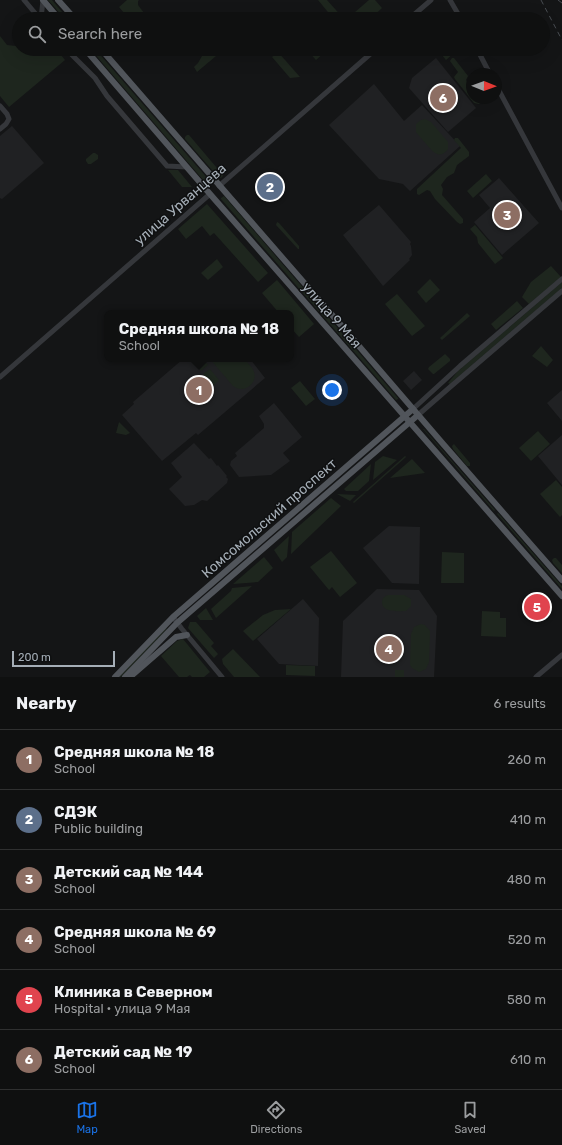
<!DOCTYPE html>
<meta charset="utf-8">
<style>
body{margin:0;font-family:Rubik,sans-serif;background:#1d1e1e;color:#f1f3f6}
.compass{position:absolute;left:466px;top:68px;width:36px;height:36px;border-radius:50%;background:#0f1010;box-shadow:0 4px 16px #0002;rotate:91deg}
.scale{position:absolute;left:12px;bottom:10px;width:103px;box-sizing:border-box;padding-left:4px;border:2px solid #a5aeb7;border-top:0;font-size:11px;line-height:14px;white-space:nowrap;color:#a5aeb7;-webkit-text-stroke:3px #0f1011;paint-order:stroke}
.you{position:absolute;left:332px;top:390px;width:14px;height:14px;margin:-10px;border:3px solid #fff;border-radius:50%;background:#1a73e8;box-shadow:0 0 0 6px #1a73e833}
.badge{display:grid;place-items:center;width:26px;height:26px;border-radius:50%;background:#1a73e8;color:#fff;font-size:13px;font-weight:700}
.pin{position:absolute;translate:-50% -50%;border:2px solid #fff;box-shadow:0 1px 4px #0006}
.popup{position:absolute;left:104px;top:310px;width:190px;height:52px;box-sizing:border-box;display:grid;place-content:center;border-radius:8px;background:#0f1010;filter:drop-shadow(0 1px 3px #0005);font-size:13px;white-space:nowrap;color:#9b9d9f}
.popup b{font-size:15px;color:#f1f3f6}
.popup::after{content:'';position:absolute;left:50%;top:100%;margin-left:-8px;border:8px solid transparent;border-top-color:#0f1010}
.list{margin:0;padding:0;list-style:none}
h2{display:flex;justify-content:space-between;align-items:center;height:52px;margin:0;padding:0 16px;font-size:17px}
h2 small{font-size:13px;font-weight:400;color:#9b9d9f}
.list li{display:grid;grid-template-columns:26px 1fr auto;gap:12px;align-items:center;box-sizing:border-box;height:60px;padding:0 16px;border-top:1px solid #2f3030}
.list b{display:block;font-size:15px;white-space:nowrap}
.list p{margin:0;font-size:13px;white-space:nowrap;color:#9b9d9f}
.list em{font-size:13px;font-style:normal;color:#9b9d9f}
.icon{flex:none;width:22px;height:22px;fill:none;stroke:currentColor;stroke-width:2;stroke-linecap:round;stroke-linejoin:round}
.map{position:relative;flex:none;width:562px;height:677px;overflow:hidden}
.search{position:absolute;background:#0f1010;box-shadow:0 4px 16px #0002;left:12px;right:12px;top:12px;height:44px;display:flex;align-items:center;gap:10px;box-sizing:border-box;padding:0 14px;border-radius:22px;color:#9b9d9f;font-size:15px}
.sheet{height:412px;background:#0f1010}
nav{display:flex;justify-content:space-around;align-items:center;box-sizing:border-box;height:56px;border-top:1px solid #2f3030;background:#0f1010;font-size:11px;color:#9b9d9f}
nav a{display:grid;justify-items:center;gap:2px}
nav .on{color:#1a73e8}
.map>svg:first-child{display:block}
</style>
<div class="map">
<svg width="562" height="677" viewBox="0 0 562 677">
<rect width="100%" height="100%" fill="#141516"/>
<g fill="#202123">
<polygon points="436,58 476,108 448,132 409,88 412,78"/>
<polygon points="374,84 404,121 422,105 460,146 410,191 403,184 379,179 329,125"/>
<polygon points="12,126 44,163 2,199 0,198 0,136"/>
<polygon points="499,178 539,223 502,255 474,222 490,208 479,195"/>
<polygon points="379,205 411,242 410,244 411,246 412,255 409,259 410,260 383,286 343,235"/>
<polygon points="183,359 250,359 265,378 198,435 196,433 162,461 122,415 134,404 133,402"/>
<polygon points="414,371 422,380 411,390 403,381"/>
<polygon points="562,390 562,421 547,403"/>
<polygon points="274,403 302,437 283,453 290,461 271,475 239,477 230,465 231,461 237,456 235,453 264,428 264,424 259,416"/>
<polygon points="562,435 562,485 538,456"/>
<polygon points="194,443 209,459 211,458 217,466 218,465 227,476 226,477 228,479 227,483 207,501 202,500 194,505 185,506 169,489 182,477 171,463"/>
<polygon points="389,526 420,527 419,584 392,583 363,548"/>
<polygon points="377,589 419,590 437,616 434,677 341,677 343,621"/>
<polygon points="303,599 319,618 318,666 279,664 257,639"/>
</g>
<g fill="#1e261e">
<polygon points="48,0 52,0 68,19 65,19"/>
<polygon points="127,0 139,0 138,1 138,5 144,13 138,19 129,19 119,7"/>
<polygon points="318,0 327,0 344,19 336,19 332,17"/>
<polygon points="369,0 375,0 382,8 370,19 347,19"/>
<polygon points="0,36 7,45 16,46 19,43 19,49 56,49 65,60 9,107 0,96"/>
<polygon points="206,49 221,49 222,51 197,72 194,67 198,63"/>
<polygon points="306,49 322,49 325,52 316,60"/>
<polygon points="441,49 452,49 455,52 446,60 442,55 445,53"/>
<polygon points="94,50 96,50 208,179 209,181 208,182 206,182 204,181 93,52"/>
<polygon points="278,52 300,77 290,78 272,57"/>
<polygon points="452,58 454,58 468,76 466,80 472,88 472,98 480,98 482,102 479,104 474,103 455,79 454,77 458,72 450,61"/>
<path d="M425,119L431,122L448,142V149C440,160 433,152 427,145C423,140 419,136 416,132V124L421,120Z"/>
<polygon points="187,135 189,135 222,174 223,176 221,178 219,178 185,139 185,137"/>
<polygon points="455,138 458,138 469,152 469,156 457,165 454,173 447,177 441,185 443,189 442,195 463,219 463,223 460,224 457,222 435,199 430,191 427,190 419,195 417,194 417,189 461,148 454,140"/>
<polygon points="93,153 95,153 98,155 98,159 91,164 88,164 86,161 86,159"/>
<polygon points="168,170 178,170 192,187 182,187"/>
<polygon points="486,174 492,181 473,198 467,191"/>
<polygon points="224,196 398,398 398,399 396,400 221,199 221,198"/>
<polygon points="207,204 268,273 258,282 214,233 210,236 202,226 186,239 178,229"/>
<polygon points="277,222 279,223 299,246 299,249 298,249 276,225"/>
<polygon points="475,225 503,258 495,264 478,243 477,237 470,229"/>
<polygon points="217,259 223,267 208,280 201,273"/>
<polygon points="551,266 561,277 529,304 522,297 531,282"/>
<polygon points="430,279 440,290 426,303 417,292"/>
<polygon points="277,280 314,324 299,337 291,328 291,313 279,313 262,293"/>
<polygon points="562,282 562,288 450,384 448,383 458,371"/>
<polygon points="397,294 425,326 412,336 385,304"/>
<polygon points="517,301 523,308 496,330 491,324"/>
<polygon points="467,313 470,316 442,340 440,338"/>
<polygon points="541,346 553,360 547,367 532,356"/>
<polygon points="445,354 450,359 450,361 434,374 433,374 428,369 429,367"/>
<polygon points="193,359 203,359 208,365 201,371 192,360"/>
<path d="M210,359H244C248,363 253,368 254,372C258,384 243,394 233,386Z"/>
<polygon points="210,369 219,380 213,386 203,374"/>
<polygon points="300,381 315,399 306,406 291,388"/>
<polygon points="119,422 130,433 126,435 116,433"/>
<polygon points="424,429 495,510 494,511 423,429"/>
<polygon points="538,431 550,444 531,461 519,448"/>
<polygon points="454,444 470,463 470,466 467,466 453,449 452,446"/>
<polygon points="383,456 397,460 373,480 375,462"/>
<polygon points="405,456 406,457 354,503 353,502"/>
<polygon points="412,459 425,473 390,478"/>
<polygon points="371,464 369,481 358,491 346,491 344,489"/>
<polygon points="556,480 562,487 562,515 560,517 540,494"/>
<polygon points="337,494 356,495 350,501"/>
<polygon points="331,498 341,506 291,554 292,532"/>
<polygon points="498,513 562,586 562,589 497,514"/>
<polygon points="289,536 287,557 282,562 274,550"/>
<polygon points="331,551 357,583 340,597 332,587 329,590 310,567"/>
<polygon points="442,552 464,553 464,583 441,583"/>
<polygon points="264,557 273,568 258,582 233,584"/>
<polygon points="554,558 556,558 562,565 562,573 553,563 552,560"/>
<polygon points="252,586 216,618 211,609 231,591 232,588"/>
<path d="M388,595H404L411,599V606L406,611C399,611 383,613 382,603C382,598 385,596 388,595Z"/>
<polygon points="206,608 213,620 200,620 197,616"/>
<polygon points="291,609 253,641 243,631 263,615 275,610"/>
<polygon points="482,611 500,612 500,618 506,618 506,637 481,636"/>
<polygon points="190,622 196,622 214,643 211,646 218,654 214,658 188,628"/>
<polygon points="421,624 425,625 430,631 429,662 426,669 419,672 412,668 410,665 411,634 414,627"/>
<polygon points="165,627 167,629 121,677 119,677"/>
<polygon points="183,639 210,672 204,677 192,677 190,675 187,677 179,677 161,656 177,641"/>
<polygon points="233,649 260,677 234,677 223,664 222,659"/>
<polygon points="286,665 315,666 315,676 286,675"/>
<rect x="395" y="670" width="9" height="7"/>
</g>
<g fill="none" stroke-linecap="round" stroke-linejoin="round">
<g stroke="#35373b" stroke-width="5">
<polyline points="24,0 40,19"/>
<polyline points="450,0 461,19"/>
<polyline points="41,19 43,0"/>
<polyline points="409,19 431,0"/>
<polyline points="66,49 95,78 107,96 167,166 187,167"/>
<polyline points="477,49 490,74"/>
<polyline points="496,85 562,208"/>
<polyline points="0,106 7,114 9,119 6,124 0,129"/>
<polyline points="219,186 376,49"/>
<polyline points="0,377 210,194"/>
<polyline points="413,409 460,366 562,279"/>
<polyline points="418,415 449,388 562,291"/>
<polyline points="173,617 182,629 222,677"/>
<polyline points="536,677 562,655"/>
</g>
<g stroke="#51555b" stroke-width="6">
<polyline points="43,0 59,19"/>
<polyline points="58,0 75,19"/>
<polyline points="85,49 210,194 562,596"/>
<polyline points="101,49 346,331 444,445 562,580"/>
<polyline points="115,677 173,617 413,409"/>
<polyline points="125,677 177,623 418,415"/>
<polyline points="130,677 176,637 187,635"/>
</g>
<g stroke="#484c51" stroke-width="1" stroke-dasharray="5 4" stroke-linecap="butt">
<polyline points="541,0 562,40"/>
<polyline points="558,0 562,3"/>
</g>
</g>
<g text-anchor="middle" stroke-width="3" stroke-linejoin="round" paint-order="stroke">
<g font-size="14" fill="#a5aeb7" stroke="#0f1011">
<text transform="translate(180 204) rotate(-41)" y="5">улица Урванцева</text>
<text transform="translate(332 315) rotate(49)" y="5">улица 9 Мая</text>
<text transform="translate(269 518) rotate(-41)" y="5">Комсомольский проспект</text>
</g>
</g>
</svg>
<svg class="compass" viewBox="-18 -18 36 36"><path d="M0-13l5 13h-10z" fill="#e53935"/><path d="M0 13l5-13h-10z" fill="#9b9d9f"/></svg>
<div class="scale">200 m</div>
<div class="you"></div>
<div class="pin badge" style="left:199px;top:390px;background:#8d6e63">1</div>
<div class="popup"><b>Средняя школа № 18</b>School</div>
<div class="pin badge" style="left:270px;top:187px;background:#5c6f8a">2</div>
<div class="pin badge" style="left:507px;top:215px;background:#8d6e63">3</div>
<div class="pin badge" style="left:389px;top:649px;background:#8d6e63">4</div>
<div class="pin badge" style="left:537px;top:607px;background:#e0444e">5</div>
<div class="pin badge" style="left:443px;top:98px;background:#8d6e63">6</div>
<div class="search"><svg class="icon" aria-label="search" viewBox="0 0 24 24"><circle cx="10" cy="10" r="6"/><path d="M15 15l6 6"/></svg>Search here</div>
</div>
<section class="sheet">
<h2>Nearby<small>6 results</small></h2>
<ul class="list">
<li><span class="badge" style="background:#8d6e63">1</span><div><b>Средняя школа № 18</b><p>School</p></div><em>260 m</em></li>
<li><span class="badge" style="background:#5c6f8a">2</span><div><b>СДЭК</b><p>Public building</p></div><em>410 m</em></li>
<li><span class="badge" style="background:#8d6e63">3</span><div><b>Детский сад № 144</b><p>School</p></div><em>480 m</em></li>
<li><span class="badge" style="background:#8d6e63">4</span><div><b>Средняя школа № 69</b><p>School</p></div><em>520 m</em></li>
<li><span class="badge" style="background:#e0444e">5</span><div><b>Клиника в Северном</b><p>Hospital · улица 9 Мая</p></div><em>580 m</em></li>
<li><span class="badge" style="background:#8d6e63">6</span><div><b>Детский сад № 19</b><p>School</p></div><em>610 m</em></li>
</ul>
</section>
<nav>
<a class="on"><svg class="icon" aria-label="map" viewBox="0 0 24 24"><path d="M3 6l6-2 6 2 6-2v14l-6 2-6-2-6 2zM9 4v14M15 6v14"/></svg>Map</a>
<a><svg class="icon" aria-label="directions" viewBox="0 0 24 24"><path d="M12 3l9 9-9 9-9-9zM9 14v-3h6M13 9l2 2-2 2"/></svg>Directions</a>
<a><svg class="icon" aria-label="saved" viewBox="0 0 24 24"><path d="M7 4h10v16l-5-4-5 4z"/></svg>Saved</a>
</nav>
